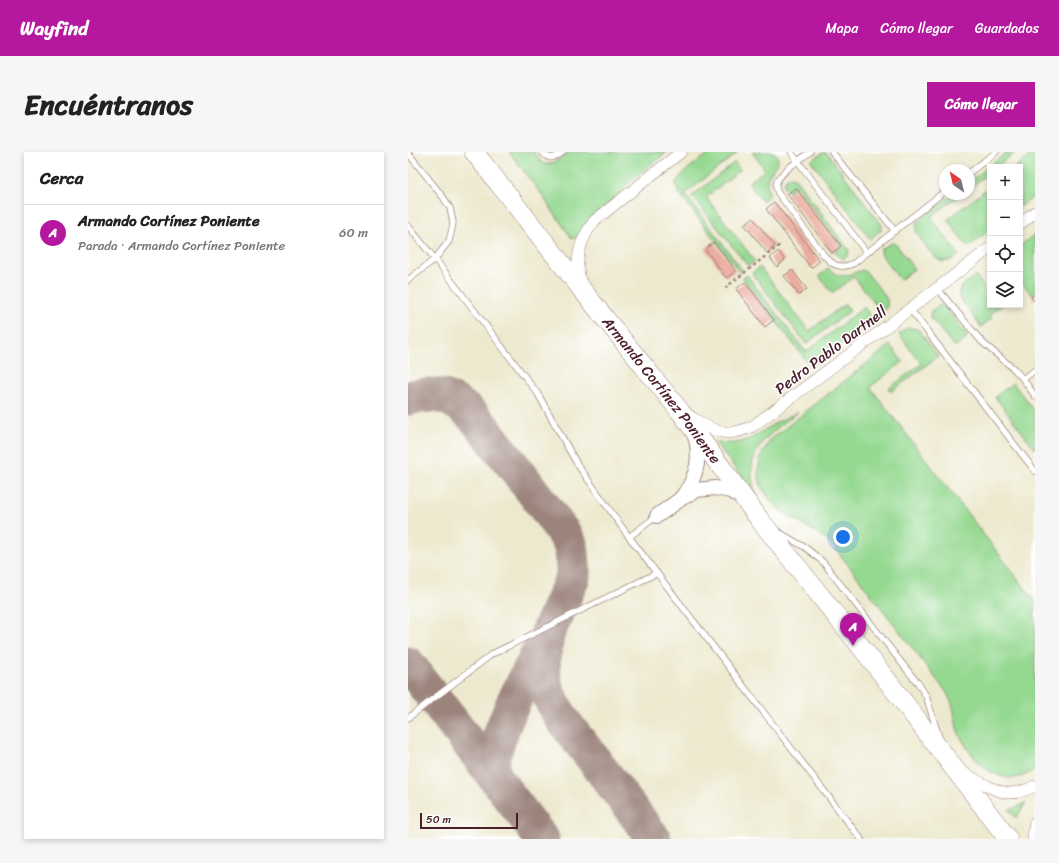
<!DOCTYPE html>
<html lang="es">
<meta charset="utf-8">
<style>
body{margin:0;font-family:Sriracha,sans-serif;background:#f6f6f6;color:#222}
.controls{position:absolute;right:12px;top:12px;display:grid;overflow:hidden;border-radius:0px;box-shadow:0 2px 6px #0003}
.controls button{width:36px;height:36px;display:grid;place-items:center;padding:0;border:0;border-bottom:1px solid #e0e0e0;background:#fff;color:#222;font:20px sans-serif}
.compass{position:absolute;left:531px;top:12px;width:36px;height:36px;border-radius:50%;background:#fff;box-shadow:0 2px 6px #0003;rotate:325deg}
.scale{position:absolute;left:12px;bottom:10px;width:98px;box-sizing:border-box;padding-left:4px;border:2px solid #4a1f2b;border-top:0;font-size:11px;line-height:14px;white-space:nowrap;color:#4a1f2b;-webkit-text-stroke:3px #fff;paint-order:stroke}
.you{position:absolute;left:435px;top:385px;width:14px;height:14px;margin:-10px;border:3px solid #fff;border-radius:50%;background:#1a73e8;box-shadow:0 0 0 6px #1a73e833}
.badge{display:grid;place-items:center;width:26px;height:26px;border-radius:50%;background:#b5179e;color:#fff;font-size:13px;font-weight:700}
.pin{position:absolute;translate:-50% -33px;filter:drop-shadow(0 1px 2px #0008)}
.pin::after{content:'';position:absolute;top:21px;width:14px;height:12px;background:inherit;clip-path:polygon(0 0,100% 0,50% 100%)}
.list{margin:0;padding:0;list-style:none}
h2{display:flex;justify-content:space-between;align-items:center;height:52px;margin:0;padding:0 16px;font-size:17px}
h2 small{font-size:13px;font-weight:400;color:#767676}
.list li{display:grid;grid-template-columns:26px 1fr auto;gap:12px;align-items:center;box-sizing:border-box;height:56px;padding:0 16px;border-top:1px solid #e0e0e0}
.list b{display:block;font-size:15px;white-space:nowrap}
.list p{margin:0;font-size:13px;white-space:nowrap;color:#767676}
.list em{font-size:13px;font-style:normal;color:#767676}
.icon{flex:none;width:22px;height:22px;fill:none;stroke:currentColor;stroke-width:2;stroke-linecap:round;stroke-linejoin:round}
.map{position:relative;flex:none;width:627px;height:687px;overflow:hidden;border-radius:0px}
header{display:flex;align-items:center;gap:24px;box-sizing:border-box;height:56px;padding:0 20px;background:#b5179e;color:#fff}
header strong{font-size:19px}
nav{display:flex;gap:22px;margin-inline-start:auto;font-size:14px}
.intro{display:flex;align-items:center;justify-content:space-between;box-sizing:border-box;height:96px;padding:0 24px}
h1{margin:0;font-size:28px}
.button{padding:10px 18px;border-radius:0px;background:#b5179e;color:#fff;font-size:14px;font-weight:700}
main{display:flex;gap:24px;padding:0 24px}
aside{flex:1;background:#fff;border-radius:0px;box-shadow:0 2px 6px #0003}
.map>svg:first-child{display:block}
</style>
<header>
<strong>Wayfind</strong>
<nav><a>Mapa</a><a>Cómo llegar</a><a>Guardados</a></nav>
</header>
<div class="intro"><h1>Encuéntranos</h1><a class="button">Cómo llegar</a></div>
<main>
<aside>
<h2>Cerca<small></small></h2>
<ul class="list">
<li><span class="badge">A</span><div><b>Armando Cortínez Poniente</b><p>Parada · Armando Cortínez Poniente</p></div><em>60 m</em></li>
</ul>
</aside>
<div class="map">
<svg width="627" height="687" viewBox="0 0 627 687">
<rect width="100%" height="100%" fill="#fff"/>
<filter id="ink" filterUnits="userSpaceOnUse"><feTurbulence type="fractalNoise" baseFrequency=".025" numOctaves="2"/><feDisplacementMap in="SourceGraphic" scale="8" xChannelSelector="R" yChannelSelector="G"/><feConvolveMatrix kernelMatrix="1 2 1 2 8 2 1 2 1" color-interpolation-filters="sRGB"/></filter>
<filter id="wash" filterUnits="userSpaceOnUse"><feTurbulence type="fractalNoise" baseFrequency=".012" numOctaves="4" result="noise"/><feDisplacementMap in="SourceGraphic" scale="16" xChannelSelector="R" yChannelSelector="G"/><feGaussianBlur stdDeviation="0.9" result="paint"/><feColorMatrix in="noise" values="0 0 0 0 0 0 0 0 0 0 0 0 0 0 0 0 0 1.4 0 .05"/><feComposite in="paint" operator="in"/></filter>
<g filter="url(#wash)">
<rect width="100%" height="100%" fill="#ede9cf"/>
<g fill="#95d991" stroke="#707c5e">
<path d="M101,0H126L134,11C145,15 153,6 161,0H259L228,24L207,45L179,70L171,84L164,87L131,39Z"/>
<path d="M303,0H329V1L277,42L335,119L332,121L271,41C270,38 268,35 268,32C269,23 295,6 303,0Z"/>
<path d="M344,0H366C367,1 370,4 370,6C372,15 352,22 362,43L354,49L340,31L357,18Z"/>
<polygon points="599,0 608,0 588,15 582,15 582,20 561,36 561,30"/>
<polygon points="627,0 627,44 612,55 612,15 607,15"/>
<polygon points="414,1 419,1 474,73 473,78 462,87 403,9"/>
<polygon points="327,10 332,18 298,45 347,109 340,114 284,44"/>
<path d="M380,25H384L388,27L441,98C440,109 432,108 427,100L434,94L388,34L380,40L376,34V30Z"/>
<polygon points="582,34 582,78 560,95 539,68"/>
<path d="M545,42H553L523,65L551,103C546,107 540,111 533,109C525,107 513,87 508,80L509,70Z"/>
<polygon points="627,82 627,141 624,143 612,128 612,94"/>
<polygon points="484,91 487,91 506,117 492,128 473,102 473,97"/>
<polygon points="352,115 401,179 437,152 442,159 398,192 344,121"/>
<path d="M421,116C432,129 440,122 455,118L459,121L478,145C481,152 479,157 474,161L446,125L424,141L411,124Z"/>
<polygon points="339,123 398,200 456,155 465,167 403,215 335,126"/>
<path d="M568,124L582,143V153H594L582,162L584,166L573,175L551,145C549,134 560,129 568,124Z"/>
<polygon points="532,153 536,154 559,183 558,187 549,194 545,193 522,165 523,159"/>
<polygon points="499,176 506,176 511,178 530,204 483,240 480,237 513,212 491,182"/>
<path d="M482,193L495,210L462,235L627,449V618C620,622 612,626 604,626C580,627 558,599 550,579C547,571 547,561 544,552C543,548 540,544 539,541L424,392L412,383L373,359L362,348L353,334L350,320L352,305L362,288Z"/>
<polygon points="605,231 627,260 627,297 587,245"/>
<path d="M390,260C373,274 350,287 345,310C342,320 345,334 348,343L306,289L317,291H328L342,287L369,270Z"/>
<polygon points="618,651 608,666 601,658"/>
</g>
<g fill="none" stroke-linecap="round" stroke-linejoin="round">
<g stroke="#9c847d" stroke-width="35">
<path d="M0,246C13,243 26,241 39,246C62,255 76,277 91,296C114,324 136,354 157,383L162,392L164,401L165,412V425L135,492L105,551L95,575L86,601L84,613L87,625"/>
<path d="M138,490C135,505 134,521 138,535C146,560 167,584 183,604C204,632 225,659 246,687"/>
<polyline points="0,512 134,687"/>
</g>
</g>
<g id="blocks">
<g fill="#eaada0">
<polygon points="388,36 433,94 424,101 379,42"/>
<polygon points="366,50 412,109 403,116 358,57"/>
<polygon points="345,66 367,94 359,101 336,72"/>
<polygon points="306,90 328,119 318,126 297,97"/>
<polygon points="370,99 377,108 369,115 362,106"/>
<polygon points="384,118 399,137 391,143 376,124"/>
<polygon points="337,130 366,168 357,175 328,137"/>
<polygon points="627,142 627,150 623,145"/>
</g>
</g>
</g>
<g filter="url(#ink)">
<use href="#blocks" fill-opacity="0" stroke="#9c847d" stroke-width="1"/>
<g fill="none" stroke-linecap="round" stroke-linejoin="round">
<g stroke="#9c847d" stroke-width="7">
<g id="service">
<path d="M134,0C141,9 147,6 155,0"/>
<polyline points="383,0 459,101"/>
<path d="M402,0C393,7 368,22 368,34C368,37 369,39 370,41L415,102C424,113 432,118 446,111L537,39"/>
<polyline points="424,0 487,79"/>
<polyline points="0,1 35,45 42,56 45,70 44,77 41,89 27,107 0,128"/>
<polyline points="561,21 588,0"/>
<polyline points="0,74 27,107 130,242 169,312 221,385 453,687"/>
<polyline points="529,136 574,190 606,217 615,227 627,244"/>
<polyline points="502,157 627,319"/>
<polyline points="615,227 627,218"/>
<polyline points="369,379 398,396 415,410 503,523 510,531 518,544 531,585"/>
<polyline points="221,385 249,364"/>
<polyline points="0,566 84,502 249,421"/>
</g>
</g>
<g stroke="#9c847d" stroke-width="12">
<g id="minor">
<polyline points="612,72 627,60"/>
<path d="M173,131C165,108 172,88 186,69L273,0"/>
<path d="M280,263C305,278 315,288 345,274L478,175L582,96"/>
<path d="M553,619C567,627 586,640 602,641C611,641 619,638 627,634"/>
<polyline points="625,687 625,681 627,671"/>
</g>
</g>
<g stroke="#9c847d" stroke-width="16">
<g id="tertiary">
<path d="M274,345C286,330 292,311 289,292C288,288 287,284 285,280"/>
<polyline points="249,364 274,346 289,338 307,336 323,339 335,346"/>
</g>
</g>
<g stroke="#9c847d" stroke-width="20">
<g id="trunk">
<path id="s1" d="M66,0L179,144L272,259L352,368L465,510L600,687"/>
</g>
</g>
<polyline stroke="#9c847d" stroke-width="2.5" stroke-dasharray="3 3" stroke-linecap="butt" points="317,136 373,92"/>
<use href="#service" stroke="#fff" stroke-width="5.5"/>
<use href="#minor" stroke="#fff" stroke-width="11"/>
<use href="#tertiary" stroke="#fff" stroke-width="14"/>
<use href="#trunk" stroke="#fff" stroke-width="19"/>
</g>
</g>
<g text-anchor="middle" stroke-width="3" stroke-linejoin="round" paint-order="stroke">
<g font-size="15" fill="#4a1f2b" stroke="#fff">
<text transform="translate(423 198) rotate(-37)" y="5">Pedro Pablo Dartnell</text>
<text dy="5" stroke="none"><textPath href="#s1" startOffset="303">Armando Cortínez Poniente</textPath></text>
</g>
</g>
</svg>
<div class="controls">
<button>+</button>
<button>−</button>
<button><svg class="icon" aria-label="locate" viewBox="0 0 24 24"><circle cx="12" cy="12" r="6"/><path d="M12 2v4M12 18v4M2 12h4M18 12h4"/></svg></button>
<button><svg class="icon" aria-label="layers" viewBox="0 0 24 24"><path d="M12 4l9 5-9 5-9-5zM3 14l9 5 9-5"/></svg></button>
</div>
<svg class="compass" viewBox="-18 -18 36 36"><path d="M0-13l5 13h-10z" fill="#e53935"/><path d="M0 13l5-13h-10z" fill="#767676"/></svg>
<div class="scale">50 m</div>
<div class="you"></div>
<div class="pin badge" style="left:445px;top:494px">A</div>
</div>
</main>
